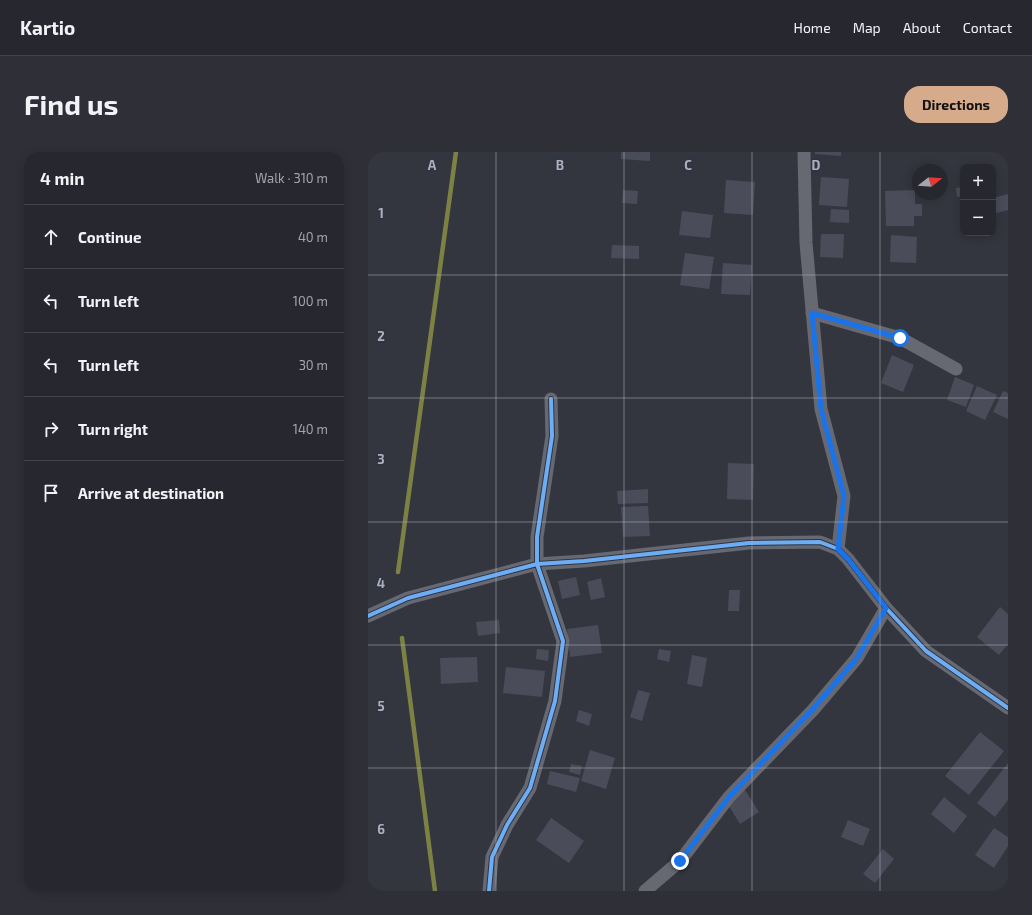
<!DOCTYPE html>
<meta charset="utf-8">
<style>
body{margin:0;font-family:"Exo 2",sans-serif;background:#2f3037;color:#f1f3f6}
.controls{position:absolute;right:12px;top:12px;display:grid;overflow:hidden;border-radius:8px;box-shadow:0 2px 10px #0003}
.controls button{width:36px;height:36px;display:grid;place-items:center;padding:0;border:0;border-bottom:1px solid #43444b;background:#27282f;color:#f1f3f6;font:20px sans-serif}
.compass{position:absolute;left:544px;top:12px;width:36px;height:36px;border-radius:50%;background:#27282f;box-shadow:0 2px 10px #0003;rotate:73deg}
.stop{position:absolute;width:12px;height:12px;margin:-9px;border:3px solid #1a73e8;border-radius:50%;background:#fff}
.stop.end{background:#1a73e8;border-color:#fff;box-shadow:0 1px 4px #0008}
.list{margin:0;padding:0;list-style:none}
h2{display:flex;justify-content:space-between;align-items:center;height:52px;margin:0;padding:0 16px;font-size:17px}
h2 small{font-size:13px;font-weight:400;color:#a4a6aa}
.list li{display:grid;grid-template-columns:26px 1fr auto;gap:12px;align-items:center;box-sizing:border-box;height:64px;padding:0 16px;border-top:1px solid #43444b}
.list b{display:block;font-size:15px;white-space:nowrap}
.list em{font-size:13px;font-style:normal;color:#a4a6aa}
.icon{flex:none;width:22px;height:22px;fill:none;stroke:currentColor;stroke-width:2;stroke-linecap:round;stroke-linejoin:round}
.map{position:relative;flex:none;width:640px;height:739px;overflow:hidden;border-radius:16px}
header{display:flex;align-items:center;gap:24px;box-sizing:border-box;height:56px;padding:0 20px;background:#27282f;border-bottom:1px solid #43444b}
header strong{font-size:19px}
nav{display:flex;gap:22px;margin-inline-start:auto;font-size:14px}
.intro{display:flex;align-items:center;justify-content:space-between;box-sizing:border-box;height:96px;padding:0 24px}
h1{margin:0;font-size:28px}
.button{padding:10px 18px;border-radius:16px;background:#d6ab8b;color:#111;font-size:14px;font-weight:700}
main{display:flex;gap:24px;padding:0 24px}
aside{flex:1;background:#27282f;border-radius:16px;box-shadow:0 2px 10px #0003}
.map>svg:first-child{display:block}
</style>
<header>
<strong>Kartio</strong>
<nav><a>Home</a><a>Map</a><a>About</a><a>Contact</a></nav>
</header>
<div class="intro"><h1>Find us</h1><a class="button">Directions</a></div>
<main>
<aside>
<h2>4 min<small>Walk · 310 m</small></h2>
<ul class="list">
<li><svg class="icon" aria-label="ahead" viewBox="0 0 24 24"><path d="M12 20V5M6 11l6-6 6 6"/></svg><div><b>Continue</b></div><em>40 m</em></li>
<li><svg class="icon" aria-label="left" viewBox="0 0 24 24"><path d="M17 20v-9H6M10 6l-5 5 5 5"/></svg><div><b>Turn left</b></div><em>100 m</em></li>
<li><svg class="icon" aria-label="left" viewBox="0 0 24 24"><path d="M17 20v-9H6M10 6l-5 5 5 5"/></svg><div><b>Turn left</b></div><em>30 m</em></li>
<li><svg class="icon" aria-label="right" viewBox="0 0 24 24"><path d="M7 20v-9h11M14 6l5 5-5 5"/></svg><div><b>Turn right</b></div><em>140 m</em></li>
<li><svg class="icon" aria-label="arrive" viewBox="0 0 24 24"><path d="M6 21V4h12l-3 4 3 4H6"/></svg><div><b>Arrive at destination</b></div></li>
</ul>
</aside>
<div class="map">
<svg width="640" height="739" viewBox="0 0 640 739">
<rect width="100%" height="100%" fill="#34363f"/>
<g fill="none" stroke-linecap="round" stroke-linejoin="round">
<g stroke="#7e8144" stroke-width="4.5">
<polyline points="30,420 88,0"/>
<polyline points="34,486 67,739"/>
</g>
</g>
<g fill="#4a4c5a">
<polygon points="253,0 282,0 282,9 253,7"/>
<polygon points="447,0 473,0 473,4 447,2"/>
<polygon points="453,25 481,27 479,55 451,53"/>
<polygon points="358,28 387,30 385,63 356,61"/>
<polygon points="595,35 595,44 589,45 588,36"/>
<polygon points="255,38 270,39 269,52 254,51"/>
<polygon points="547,38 547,52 554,52 554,64 546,64 546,74 518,74 517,39"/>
<polygon points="640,42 640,58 625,62 625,46"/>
<polygon points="463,57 481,58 481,71 462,70"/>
<polygon points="314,59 345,63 342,86 311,83"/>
<polygon points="453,82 476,82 475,106 452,105"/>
<polygon points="523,83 549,85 548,111 522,110"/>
<polygon points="244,93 271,94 271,107 243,106"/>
<polygon points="317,101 346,105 341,137 312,133"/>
<polygon points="355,111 384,113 382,143 353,142"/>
<polygon points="524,203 546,213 535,240 513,231"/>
<polygon points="587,225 606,233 598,255 579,248"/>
<polygon points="609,234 629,243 617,268 598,259"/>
<polygon points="635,239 640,241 640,267 625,260"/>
<polygon points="360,311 386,312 385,348 359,347"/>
<polygon points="280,337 280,351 250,352 249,339"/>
<polygon points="280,354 282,384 255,385 253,355"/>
<polygon points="208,425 212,443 194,447 190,429"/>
<polygon points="233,426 237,445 223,448 219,430"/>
<polygon points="361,438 372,438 371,459 360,459"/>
<polygon points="632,455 640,462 640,492 631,503 609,485"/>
<polygon points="131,468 132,481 110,484 108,470"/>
<polygon points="230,473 234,501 202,505 199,477"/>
<polygon points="169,497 181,498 180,509 168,507"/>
<polygon points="291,497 303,499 301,510 289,507"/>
<polygon points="324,503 339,506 334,535 319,532"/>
<polygon points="109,505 110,530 73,532 72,506"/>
<polygon points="138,515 177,519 174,545 135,541"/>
<polygon points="270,538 282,541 274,569 262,565"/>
<polygon points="211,558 224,562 221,574 208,569"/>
<polygon points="612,580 636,599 601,643 577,624"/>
<polygon points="222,598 247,606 238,637 213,629"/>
<polygon points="640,611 640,648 627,665 609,651"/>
<polygon points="203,612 214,614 212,623 201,620"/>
<polygon points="182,619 212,626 208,640 179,632"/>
<polygon points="377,638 391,660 372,672 358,649"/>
<polygon points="576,645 599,664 586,681 563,662"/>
<polygon points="183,666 216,689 201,711 168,688"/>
<polygon points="480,668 502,677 495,694 473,685"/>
<polygon points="626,676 640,685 640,694 626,716 607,703"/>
<polygon points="515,697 526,707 507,731 495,722"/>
</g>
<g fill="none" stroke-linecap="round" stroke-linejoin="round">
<g stroke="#676972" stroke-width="13">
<polyline points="436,0 438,91 453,257 476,344 470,397"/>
<polyline points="444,161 532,186 588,217"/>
<polyline points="0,464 40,446 169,412 216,409 381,391 452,390 470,397 480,407 518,456 558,499 640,556"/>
<polyline points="121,739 124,705 139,673 162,636 187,549 195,489 169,412 169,385 184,284 183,247"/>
<polyline points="277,739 312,709 361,645 445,558 489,506 518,456"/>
</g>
<g stroke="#2f3344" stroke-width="6">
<g id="cycleway">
<polyline points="0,464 40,446 169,412 216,409 381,391 452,390 470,397 480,407 518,456 558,499 640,556"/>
<polyline points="121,739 124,705 139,673 162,636 187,549 195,489 169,412 169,385 184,284 183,247"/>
</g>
</g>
<use href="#cycleway" stroke="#6dadf4" stroke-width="4"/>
</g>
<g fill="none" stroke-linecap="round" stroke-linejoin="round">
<polyline stroke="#1a73e8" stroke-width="5" points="312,709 361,645 444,558 489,506 518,456 480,407 470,397 476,344 453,257 444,161 532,186"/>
</g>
<path fill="none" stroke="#adb0ba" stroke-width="1" stroke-opacity="0.55" d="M128,0V739M256,0V739M384,0V739M512,0V739M0,123H640M0,246H640M0,370H640M0,493H640M0,616H640"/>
<g font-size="13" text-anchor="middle" font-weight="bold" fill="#adb0ba" stroke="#2f3344" stroke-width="3" stroke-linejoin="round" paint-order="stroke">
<text x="64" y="18">A</text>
<text x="192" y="18">B</text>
<text x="320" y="18">C</text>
<text x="448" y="18">D</text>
<text x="13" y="66">1</text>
<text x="13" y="189">2</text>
<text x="13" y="312">3</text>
<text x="13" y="436">4</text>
<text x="13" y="559">5</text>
<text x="13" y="682">6</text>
</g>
</svg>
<div class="controls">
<button>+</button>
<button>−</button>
</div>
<svg class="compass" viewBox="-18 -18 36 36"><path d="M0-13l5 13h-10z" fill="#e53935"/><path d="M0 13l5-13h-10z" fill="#a4a6aa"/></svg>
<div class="stop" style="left:532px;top:186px"></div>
<div class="stop end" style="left:312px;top:709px"></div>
</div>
</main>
